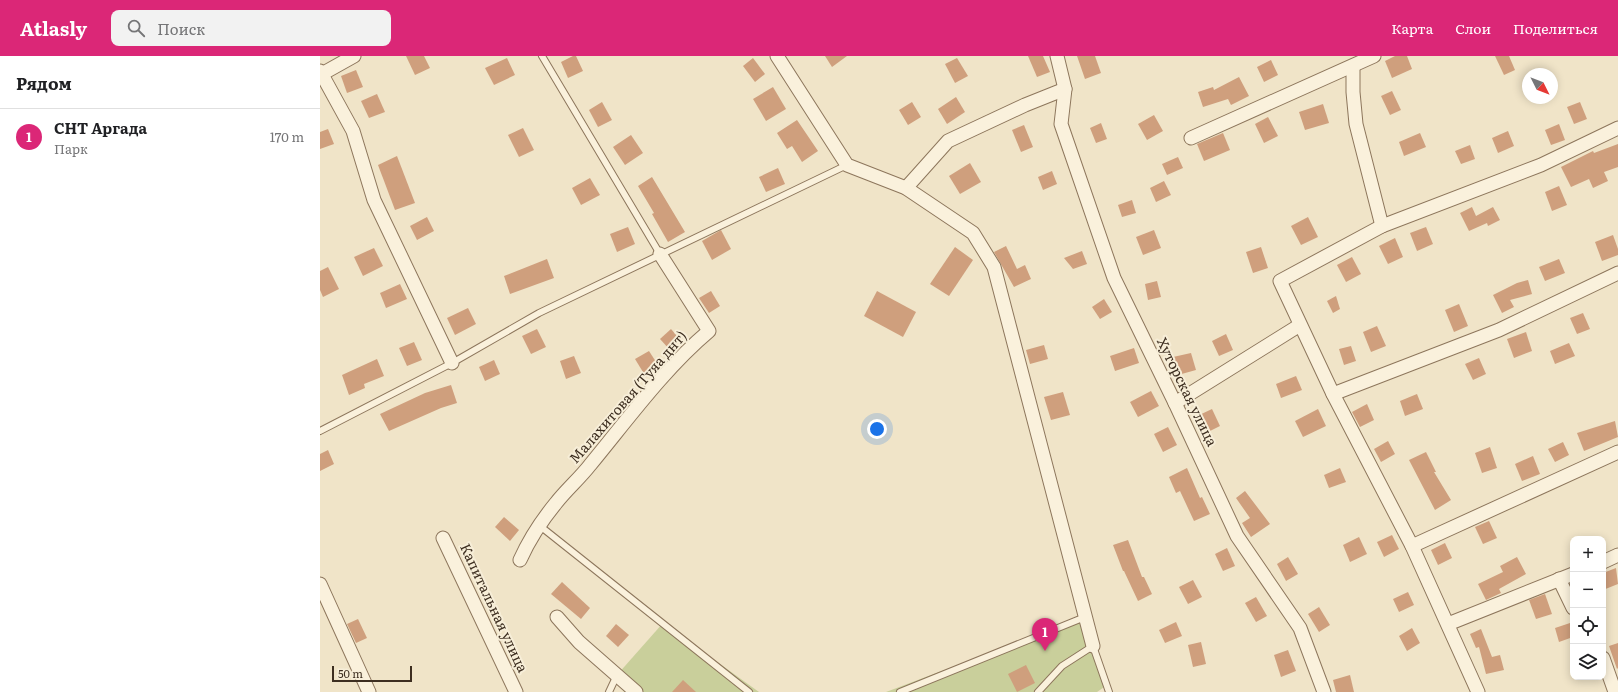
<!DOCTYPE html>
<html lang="ru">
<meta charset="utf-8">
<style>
body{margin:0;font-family:Literata,serif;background:#f2f2f2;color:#202124}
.controls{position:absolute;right:12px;bottom:12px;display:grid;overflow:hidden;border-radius:8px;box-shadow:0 2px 10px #0003}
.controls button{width:36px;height:36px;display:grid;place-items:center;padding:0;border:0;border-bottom:1px solid #e0e0e0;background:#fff;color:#202124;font:20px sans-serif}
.compass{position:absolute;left:1202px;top:12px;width:36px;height:36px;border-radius:50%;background:#fff;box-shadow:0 2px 10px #0003;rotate:132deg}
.scale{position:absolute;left:12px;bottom:10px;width:80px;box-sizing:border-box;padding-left:4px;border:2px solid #3d2e20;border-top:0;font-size:11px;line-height:14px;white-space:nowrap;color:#3d2e20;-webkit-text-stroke:3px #f7eed8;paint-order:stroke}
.you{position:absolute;left:557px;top:373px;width:14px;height:14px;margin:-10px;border:3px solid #fff;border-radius:50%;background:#1a73e8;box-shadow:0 0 0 6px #1a73e833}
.badge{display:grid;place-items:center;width:26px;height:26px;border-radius:50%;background:#db2777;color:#fff;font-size:13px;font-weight:700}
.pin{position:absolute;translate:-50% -33px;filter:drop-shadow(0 1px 2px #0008)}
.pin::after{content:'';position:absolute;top:21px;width:14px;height:12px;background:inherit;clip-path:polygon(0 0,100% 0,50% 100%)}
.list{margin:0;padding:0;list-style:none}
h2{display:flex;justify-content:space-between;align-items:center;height:52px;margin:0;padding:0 16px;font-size:17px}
h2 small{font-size:13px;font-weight:400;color:#757577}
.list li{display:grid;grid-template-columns:26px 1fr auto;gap:12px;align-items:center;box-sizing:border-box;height:56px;padding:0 16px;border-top:1px solid #e0e0e0}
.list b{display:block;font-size:15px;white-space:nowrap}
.list p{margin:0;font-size:13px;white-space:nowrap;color:#757577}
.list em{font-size:13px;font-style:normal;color:#757577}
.icon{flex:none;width:22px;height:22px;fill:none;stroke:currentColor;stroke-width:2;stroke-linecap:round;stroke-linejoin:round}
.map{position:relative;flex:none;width:1298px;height:636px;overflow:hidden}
header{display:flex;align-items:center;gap:24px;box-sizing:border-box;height:56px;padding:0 20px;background:#db2777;color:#fff}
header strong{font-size:19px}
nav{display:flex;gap:22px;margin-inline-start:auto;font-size:14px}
.search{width:280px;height:36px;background:#f2f2f2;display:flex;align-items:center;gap:10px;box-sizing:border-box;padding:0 14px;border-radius:8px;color:#757577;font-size:15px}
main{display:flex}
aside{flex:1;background:#fff}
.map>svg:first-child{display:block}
</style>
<header>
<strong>Atlasly</strong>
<div class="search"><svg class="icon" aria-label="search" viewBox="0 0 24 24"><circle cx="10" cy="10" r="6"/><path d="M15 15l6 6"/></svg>Поиск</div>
<nav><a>Карта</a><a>Слои</a><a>Поделиться</a></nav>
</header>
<main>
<aside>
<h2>Рядом<small></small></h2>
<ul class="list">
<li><span class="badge">1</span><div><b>СНТ Аргада</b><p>Парк</p></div><em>170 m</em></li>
</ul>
</aside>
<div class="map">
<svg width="1298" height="636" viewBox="0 0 1298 636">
<rect width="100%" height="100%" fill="#f0e4c8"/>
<g fill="#c9cf9b">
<polygon points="765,561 787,629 777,636 566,636"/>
<polygon points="343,567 439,636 304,636 297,619"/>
</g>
<g fill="#cf9f7d">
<polygon points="86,0 104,0 110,12 95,19"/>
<polygon points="253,0 256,0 263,15 248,22 241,6"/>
<polygon points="505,0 527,0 512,11"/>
<polygon points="708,0 723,0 730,16 717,21"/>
<polygon points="757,0 775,0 781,17 765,23"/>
<polygon points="1075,0 1087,0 1092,13 1072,22 1065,5"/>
<polygon points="1175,0 1189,0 1195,14 1184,19"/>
<polygon points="187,2 195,19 174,29 165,12"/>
<polygon points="433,2 445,18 435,26 423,10"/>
<polygon points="637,2 648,20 635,27 625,8"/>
<polygon points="951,4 958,19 944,26 937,11"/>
<polygon points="36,14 43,31 27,37 21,20"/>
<polygon points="919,21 929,40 911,49 908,43 883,51 878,36 893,31 894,34"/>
<polygon points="453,31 466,53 446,65 433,43"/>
<polygon points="1072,35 1081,54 1070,59 1061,40"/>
<polygon points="57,38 65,56 49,62 41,45"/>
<polygon points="636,41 645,56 627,68 618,53"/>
<polygon points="282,46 292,64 278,71 269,54"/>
<polygon points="592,46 601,61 588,69 579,54"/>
<polygon points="1260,46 1267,63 1254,68 1247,51"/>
<polygon points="1003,48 1009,67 985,74 979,56"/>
<polygon points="834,59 843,75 827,84 818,68"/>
<polygon points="948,61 958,80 944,87 935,68"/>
<polygon points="477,64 498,95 482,106 472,90 467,93 457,77"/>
<polygon points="781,67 787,83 776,87 770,72"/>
<polygon points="1239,68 1245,84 1231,89 1225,74"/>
<polygon points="704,69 713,91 701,96 692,74"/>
<polygon points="203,72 214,94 199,101 188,79"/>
<polygon points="8,73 14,88 0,93 0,76"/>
<polygon points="1188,75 1194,90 1178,97 1172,82"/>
<polygon points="903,77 910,94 884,105 877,88"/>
<polygon points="1100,77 1106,91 1084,100 1079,86"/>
<polygon points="311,79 323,97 305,109 293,91"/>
<polygon points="1298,88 1298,111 1284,116 1288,125 1273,132 1269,123 1251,131 1241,111 1273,95 1274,97"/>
<polygon points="1150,89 1155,103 1141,108 1135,95"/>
<polygon points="77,100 95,147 75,154 58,109"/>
<polygon points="858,101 863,112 847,119 842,108"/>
<polygon points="650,107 661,126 640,138 629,120"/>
<polygon points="458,112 465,128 446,136 439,121"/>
<polygon points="732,115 737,128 723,134 718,121"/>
<polygon points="332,121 365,176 348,186 332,158 334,157 318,130"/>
<polygon points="270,122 280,139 261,149 252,132"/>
<polygon points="844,125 851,139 836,146 830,132"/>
<polygon points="1239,130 1247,149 1232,155 1225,136"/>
<polygon points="812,144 816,157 802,161 798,149"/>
<polygon points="1152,151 1156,160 1173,151 1180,164 1168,170 1167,167 1149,175 1140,157"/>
<polygon points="107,161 114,175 97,184 90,170"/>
<polygon points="988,161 998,181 981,189 971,170"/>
<polygon points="308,171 315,188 297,196 290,178"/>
<polygon points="1106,171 1113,188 1097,195 1090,177"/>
<polygon points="401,174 411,193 392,204 382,185"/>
<polygon points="834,174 841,192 823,199 816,181"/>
<polygon points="1293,179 1298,193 1298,199 1282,205 1275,186"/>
<polygon points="1075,182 1083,201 1068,208 1059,190"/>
<polygon points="686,190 697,213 705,209 711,223 694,231 674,196"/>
<polygon points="635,191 653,204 629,240 610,228"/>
<polygon points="941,191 948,212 933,217 926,196"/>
<polygon points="54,192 63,210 43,220 34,201"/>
<polygon points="762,195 767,208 753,213 744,202"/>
<polygon points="1032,201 1041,218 1026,226 1017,209"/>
<polygon points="227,203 234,222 190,238 184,220"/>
<polygon points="1239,203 1245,217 1225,225 1219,211"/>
<polygon points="8,211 19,233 3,241 0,234 0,215"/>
<polygon points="1208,224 1212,238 1190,244 1194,251 1182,257 1173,239 1197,227"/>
<polygon points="837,225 841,241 828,244 825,228"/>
<polygon points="80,228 87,243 66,252 60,237"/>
<polygon points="391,235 400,250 389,257 379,242"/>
<polygon points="557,235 596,256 583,281 544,260"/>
<polygon points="1016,240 1020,253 1013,257 1007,245"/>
<polygon points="784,243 792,256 780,263 772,251"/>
<polygon points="1139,248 1148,270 1134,276 1125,254"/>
<polygon points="148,252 156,268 135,279 127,262"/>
<polygon points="1263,257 1270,273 1257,278 1250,262"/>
<polygon points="1057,270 1066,290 1051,296 1043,276"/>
<polygon points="217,273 226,291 211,298 202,280"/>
<polygon points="351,273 361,285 350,294 340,283"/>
<polygon points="1206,276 1212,295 1194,302 1187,283"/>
<polygon points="906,278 913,294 899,300 892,285"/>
<polygon points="94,286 102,304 87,310 79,292"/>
<polygon points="1249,287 1255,300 1235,308 1230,295"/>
<polygon points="724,289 728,303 710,308 706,294"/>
<polygon points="1031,290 1036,305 1024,309 1019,293"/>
<polygon points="814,292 819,307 795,315 790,300"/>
<polygon points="329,295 340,312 326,321 315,303"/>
<polygon points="871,297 876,314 858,319 853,301"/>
<polygon points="254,300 261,317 246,323 240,305"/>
<polygon points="1159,302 1166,318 1153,324 1145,308"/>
<polygon points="57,303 64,320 44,328 45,332 29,339 22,319"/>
<polygon points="174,304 180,318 165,325 159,311"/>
<polygon points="976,320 982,334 961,342 956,328"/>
<polygon points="131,329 137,347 121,352 69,375 60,358 105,337"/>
<polygon points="831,335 839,350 818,361 810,346"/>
<polygon points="743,336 750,359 731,364 724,341"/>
<polygon points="1097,338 1103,353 1085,360 1080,345"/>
<polygon points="1047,348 1054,364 1040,371 1032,356"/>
<polygon points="892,353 900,370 882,379 873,362"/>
<polygon points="998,353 1006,370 983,381 975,365"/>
<polygon points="1295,365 1298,381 1264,395 1257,377"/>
<polygon points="848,371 857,389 843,396 834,378"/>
<polygon points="1068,385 1075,398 1061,406 1054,393"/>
<polygon points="1243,386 1249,399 1235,406 1228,393"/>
<polygon points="1170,391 1177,412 1162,417 1155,397"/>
<polygon points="8,394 14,408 0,415 0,398"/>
<polygon points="1106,396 1116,416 1114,416 1131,444 1115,454 1089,404"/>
<polygon points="1213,400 1220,418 1202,425 1195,408"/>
<polygon points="867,412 880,442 882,441 890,458 874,465 860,435 856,437 849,421"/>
<polygon points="1020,412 1026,426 1009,432 1004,419"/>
<polygon points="925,435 950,468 931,481 922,467 930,462 916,442"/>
<polygon points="184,461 199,474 190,485 175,471"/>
<polygon points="1169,465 1177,482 1163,488 1155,471"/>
<polygon points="1072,479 1079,493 1064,501 1057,486"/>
<polygon points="1039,481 1047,498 1030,506 1023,489"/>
<polygon points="808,484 822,521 824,521 832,538 818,545 804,515 803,515 793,489"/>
<polygon points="1125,487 1132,502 1118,509 1111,494"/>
<polygon points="907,492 915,510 903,515 895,498"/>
<polygon points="968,501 978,518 966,525 957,508"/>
<polygon points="1197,501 1206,518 1179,533 1181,537 1166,544 1158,528 1183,516 1180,510"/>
<polygon points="1296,512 1298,528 1283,534 1283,517"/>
<polygon points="873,524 882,541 868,548 859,531"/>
<polygon points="242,526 270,552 261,563 231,538"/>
<polygon points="1088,536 1094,549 1079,556 1073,543"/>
<polygon points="1225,538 1232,558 1216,563 1209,544"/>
<polygon points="936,541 947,560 936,566 925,547"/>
<polygon points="999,551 1010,569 999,576 988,558"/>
<polygon points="38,563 47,582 36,587 27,568"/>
<polygon points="856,566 862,580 845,587 839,574"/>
<polygon points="1250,567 1253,581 1239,586 1235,572"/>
<polygon points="296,568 309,579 298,591 286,580"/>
<polygon points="1092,572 1100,587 1087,595 1079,580"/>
<polygon points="1161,573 1172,601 1180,599 1184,614 1166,618 1159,591 1156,592 1150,578"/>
<polygon points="881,586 886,608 873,611 868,589"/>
<polygon points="1298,587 1298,612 1297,613 1289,590"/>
<polygon points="968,594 976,615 961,621 954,599"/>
<polygon points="706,609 715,627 697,636 688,618"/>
<polygon points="1030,619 1034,636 1016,636 1013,624"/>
<polygon points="363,624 376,636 352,636"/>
</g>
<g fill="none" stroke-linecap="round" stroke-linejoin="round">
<g stroke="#8d765c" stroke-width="8">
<g id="service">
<polyline points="222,0 340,198"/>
<polyline points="0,375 132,307 219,257 527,109"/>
<polyline points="220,470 429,636"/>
<polyline points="289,636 297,619"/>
<polyline points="580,636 765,561"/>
<polyline points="718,636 742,610 773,590 789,636"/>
</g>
</g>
<g stroke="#8d765c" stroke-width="15">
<g id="minor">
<polyline points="457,0 527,109 586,132 653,177 674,211 773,590"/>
<polyline points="737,0 745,33 741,68 794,222 855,347 917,480 980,572 1004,636"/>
<polyline points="1033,10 1033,36 1036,68 1062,170"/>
<polyline points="0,15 33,75 54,144 132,307"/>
<polyline points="0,19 34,0"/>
<polyline points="871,82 1054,0"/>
<polyline points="586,132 628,85 705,49 745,33"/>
<polyline points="1013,338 1179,274 1298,217"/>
<polyline points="855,347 980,269"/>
<polyline points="123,482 196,636"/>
<polyline points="1092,490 1298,396"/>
<path d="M200,504C209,484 222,464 236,447C246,434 260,422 270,409C308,363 344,313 389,275L340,198"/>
<polyline points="1283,506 1298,499"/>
<polyline points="1239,523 1253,552"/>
<polyline points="0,528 49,636"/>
<polyline points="237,561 259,586 316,636"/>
<polyline points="1128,568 1253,518"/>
<polyline points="1283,602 1295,636"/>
<polyline points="1158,636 1092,490 1013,338 960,225 1062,170 1221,109 1298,72"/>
</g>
</g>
<use href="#service" stroke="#faf1dc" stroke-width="6"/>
<use href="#minor" stroke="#faf1dc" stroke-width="13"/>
</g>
<g text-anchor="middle" stroke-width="4" stroke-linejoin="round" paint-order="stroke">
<g font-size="14" fill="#3d2e20" stroke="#f7eed8">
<text transform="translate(867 336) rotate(64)" y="5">Хуторская улица</text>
<text transform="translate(308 341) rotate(-49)" y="5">Малахитовая (Туяа днт)</text>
<text transform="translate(174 552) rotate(65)" y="5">Капитальная улица</text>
</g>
</g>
</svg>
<div class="controls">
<button>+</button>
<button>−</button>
<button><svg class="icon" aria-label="locate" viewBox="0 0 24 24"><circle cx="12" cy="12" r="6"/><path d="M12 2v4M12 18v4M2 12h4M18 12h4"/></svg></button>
<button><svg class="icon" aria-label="layers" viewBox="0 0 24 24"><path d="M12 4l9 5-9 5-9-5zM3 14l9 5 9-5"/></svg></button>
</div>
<svg class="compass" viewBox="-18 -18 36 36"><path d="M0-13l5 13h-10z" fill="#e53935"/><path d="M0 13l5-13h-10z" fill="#757577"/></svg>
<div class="scale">50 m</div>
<div class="you"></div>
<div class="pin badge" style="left:725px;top:595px">1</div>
</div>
</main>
